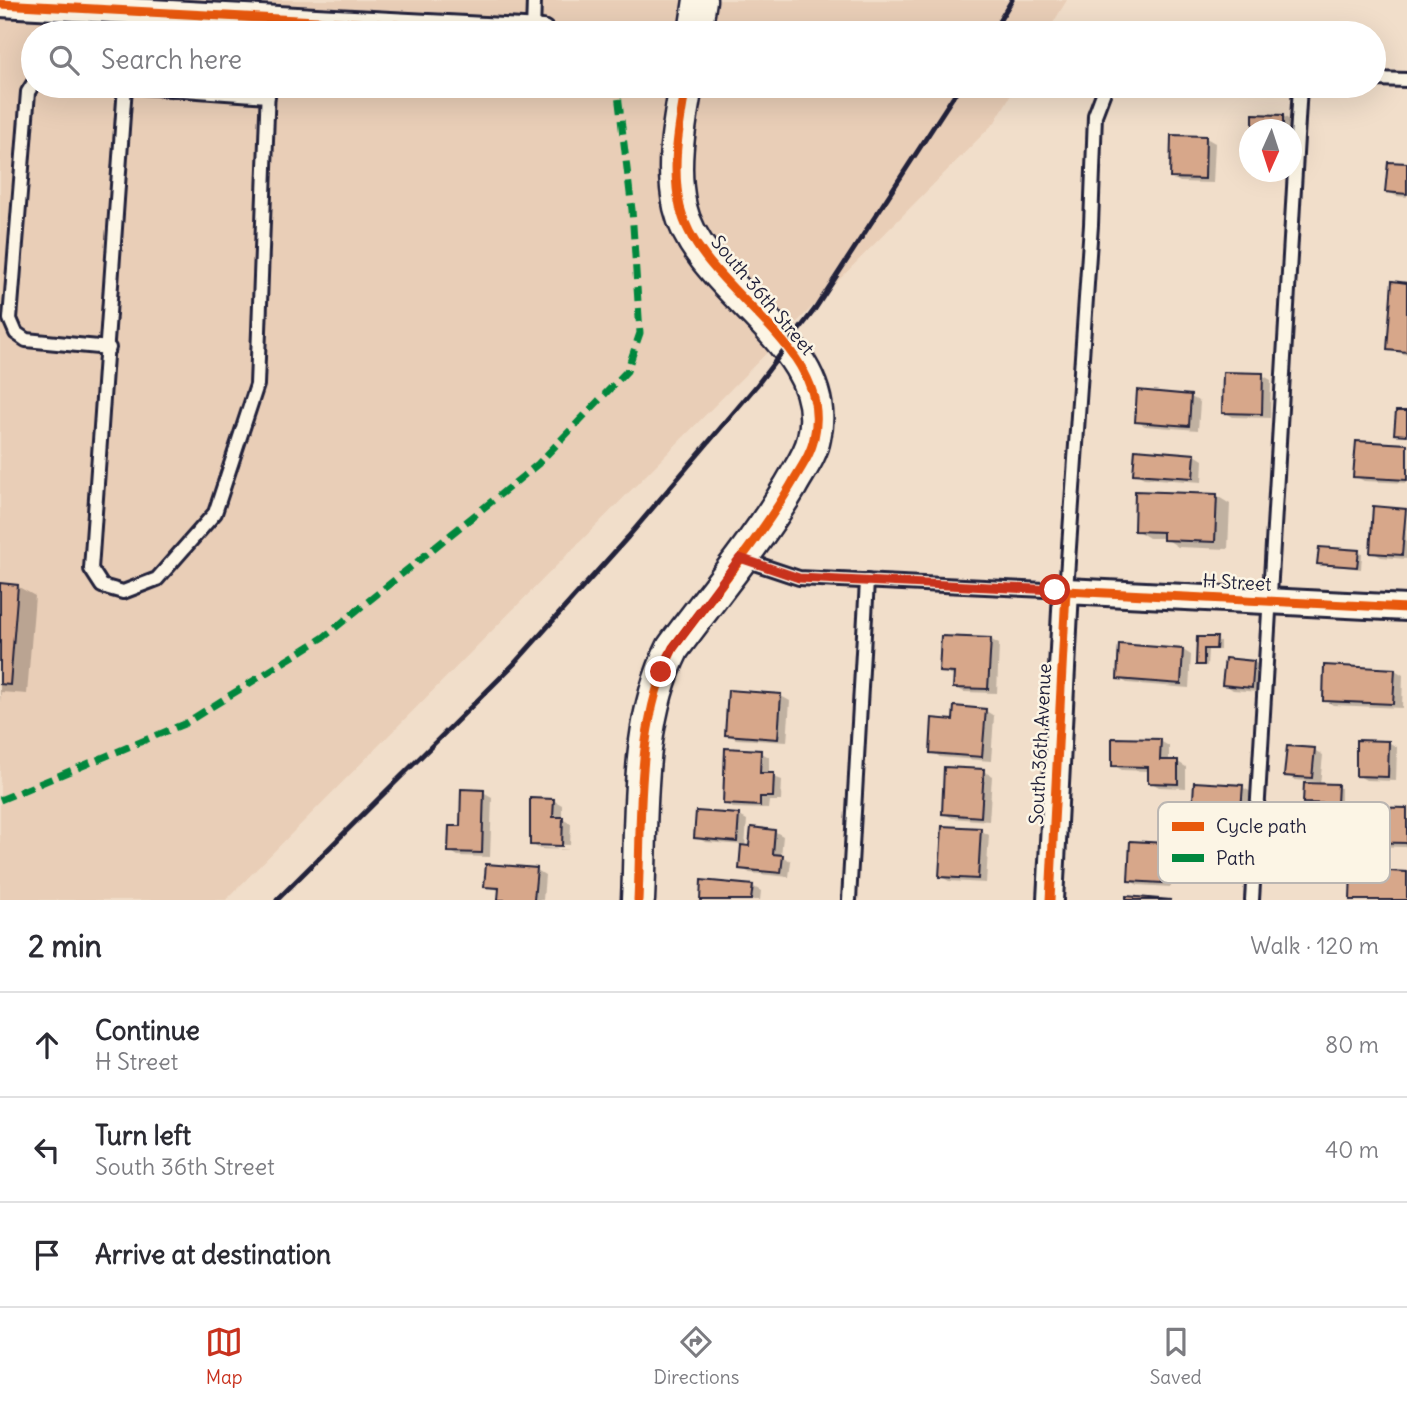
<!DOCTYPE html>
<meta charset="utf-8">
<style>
body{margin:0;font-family:Delius,sans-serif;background:#f7f7f7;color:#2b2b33}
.compass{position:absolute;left:1239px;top:119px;width:63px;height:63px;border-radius:50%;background:#fff;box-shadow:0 7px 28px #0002;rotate:183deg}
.stop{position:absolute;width:21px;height:21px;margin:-16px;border:5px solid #c8321e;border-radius:50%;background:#fff}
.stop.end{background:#c8321e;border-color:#fff;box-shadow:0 2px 7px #0008}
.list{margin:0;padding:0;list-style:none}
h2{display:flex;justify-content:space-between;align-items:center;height:91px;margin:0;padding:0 28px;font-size:30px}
h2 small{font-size:23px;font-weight:400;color:#7c7c81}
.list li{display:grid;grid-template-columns:46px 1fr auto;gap:21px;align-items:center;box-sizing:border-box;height:105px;padding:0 28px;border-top:2px solid #e1e1e2}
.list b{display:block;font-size:26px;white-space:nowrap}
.list p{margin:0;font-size:23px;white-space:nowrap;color:#7c7c81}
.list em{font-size:23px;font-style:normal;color:#7c7c81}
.icon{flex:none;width:38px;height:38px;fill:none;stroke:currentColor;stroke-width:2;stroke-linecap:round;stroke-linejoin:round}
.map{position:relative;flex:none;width:1407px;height:900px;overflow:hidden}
.search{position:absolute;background:#fff;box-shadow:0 7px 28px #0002;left:21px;right:21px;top:21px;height:77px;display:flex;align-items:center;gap:18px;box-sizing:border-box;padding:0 24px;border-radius:38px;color:#7c7c81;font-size:26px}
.sheet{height:406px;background:#fff}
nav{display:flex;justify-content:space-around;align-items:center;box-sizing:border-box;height:98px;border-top:2px solid #e1e1e2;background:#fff;font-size:19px;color:#7c7c81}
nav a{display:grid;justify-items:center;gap:4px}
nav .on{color:#c8321e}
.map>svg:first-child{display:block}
</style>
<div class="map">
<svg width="1407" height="900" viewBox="0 0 1407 900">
<rect width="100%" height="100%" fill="#f1deca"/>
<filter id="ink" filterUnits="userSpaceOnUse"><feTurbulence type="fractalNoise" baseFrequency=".0143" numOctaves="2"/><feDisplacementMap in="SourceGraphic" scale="14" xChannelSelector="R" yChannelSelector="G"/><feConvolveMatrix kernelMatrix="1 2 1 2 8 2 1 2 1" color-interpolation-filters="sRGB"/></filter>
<g filter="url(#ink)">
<polygon fill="#e9ceb7" points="272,0 1067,0 1047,33 33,33 33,86 1016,86 995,122 226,900 0,900 0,4 271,18"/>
<g fill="#0003">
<polygon points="1283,116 1292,121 1291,130 1254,130"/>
<polygon points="1206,138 1215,143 1213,183 1180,182 1171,177"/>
<polygon points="1407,165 1407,197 1396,196 1387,191"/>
<polygon points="1254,172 1291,172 1291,179 1262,178"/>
<polygon points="1407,284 1407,355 1388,349"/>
<polygon points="1262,375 1271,380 1270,418 1233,417 1224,412"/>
<polygon points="1139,392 1191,397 1200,402 1198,430 1145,426 1137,421"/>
<polygon points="1407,446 1407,483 1364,481 1355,476"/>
<polygon points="1195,455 1203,460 1202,482 1144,478 1135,473"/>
<polygon points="1217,496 1230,504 1228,549 1178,547 1165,538 1149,538 1136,530"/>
<polygon points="1405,510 1407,559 1381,557 1372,552"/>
<polygon points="1358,552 1362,554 1361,569 1319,564"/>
<polygon points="0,585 17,586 35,596 27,694 1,692 0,703"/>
<polygon points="990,639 999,644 997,693 964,692 955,687 956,677 941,671"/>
<polygon points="1199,639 1220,641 1220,650 1208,650 1207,666 1198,664"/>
<polygon points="1183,650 1191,655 1189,688 1127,683 1119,678"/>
<polygon points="1254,662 1263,668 1260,692 1233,690 1224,684"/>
<polygon points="1395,670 1403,675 1402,708 1333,705 1325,700"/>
<polygon points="730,692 781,696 790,701 787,742 736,739 727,734"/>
<polygon points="986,711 994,716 991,761 940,757 932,752 954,722"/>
<polygon points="1160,741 1169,746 1169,762 1178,762 1186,767 1186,788 1159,787 1150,782 1150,771 1122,770 1113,765"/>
<polygon points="1388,742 1397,747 1396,781 1366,780 1357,775"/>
<polygon points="1314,750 1323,755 1320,785 1341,788 1341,805 1309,805 1305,802 1319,782 1295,780 1286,775"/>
<polygon points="760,752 769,757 769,775 782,780 781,801 769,801 768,809 733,808 724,803"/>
<polygon points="983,771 992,776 989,821 952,818 943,813"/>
<polygon points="1242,787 1251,792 1248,825 1202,822 1194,817"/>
<polygon points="483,792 492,797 490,857 458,856 450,851"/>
<polygon points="553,800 562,805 562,819 571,824 570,845 538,844 538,847 570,850 540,849 531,844"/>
<polygon points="1407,810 1407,847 1369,846 1360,841"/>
<polygon points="738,815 747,820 745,847 751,848 774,831 783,836 781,856 791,861 789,877 750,873 741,868 743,845 705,842 696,837"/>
<polygon points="980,830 989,835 986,883 949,881 940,876"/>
<polygon points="1164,845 1173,850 1171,887 1138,885 1129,880"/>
<polygon points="537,870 545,875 543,900 500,900 501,891 486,886"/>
<polygon points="752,886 761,891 760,900 701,900"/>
</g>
<g fill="#d7a78a" stroke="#22223b" stroke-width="2">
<polygon points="1253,114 1283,115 1283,130 1253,130"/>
<polygon points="1171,135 1206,136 1205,179 1170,178"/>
<polygon points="1388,162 1407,163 1407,194 1385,192"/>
<polygon points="1252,172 1283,172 1282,175 1252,174"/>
<polygon points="1392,281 1407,283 1407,352 1387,350"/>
<polygon points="1223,372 1263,373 1262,414 1222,413"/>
<polygon points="1137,390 1191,395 1189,426 1135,422"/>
<polygon points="1396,411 1407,411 1407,435 1394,434"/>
<polygon points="1356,441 1407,444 1407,480 1353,477"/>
<polygon points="1135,449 1195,454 1193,478 1133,474"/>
<polygon points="1135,491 1217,494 1215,542 1163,540 1163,532 1134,531"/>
<polygon points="1373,506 1406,509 1402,555 1370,553"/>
<polygon points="1319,547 1359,550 1357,567 1317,564"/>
<polygon points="0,583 18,585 10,685 0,684"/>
<polygon points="941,636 991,638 988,689 953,688 954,673 939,672"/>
<polygon points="1197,637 1217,637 1216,649 1204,649 1204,665 1196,665"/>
<polygon points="1119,644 1183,649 1181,684 1117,679"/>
<polygon points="1225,658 1254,661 1252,688 1222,685"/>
<polygon points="1324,665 1395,669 1393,704 1323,701"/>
<polygon points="728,690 781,694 778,739 725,735"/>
<polygon points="954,706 986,709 982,757 930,753 932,718 953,720"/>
<polygon points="1112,738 1161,739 1160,760 1178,760 1178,784 1148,783 1148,767 1112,766"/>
<polygon points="1356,740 1389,741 1388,777 1356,776"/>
<polygon points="1287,746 1315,748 1312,778 1284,776"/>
<polygon points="725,748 761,750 760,773 774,773 773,797 760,797 760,806 723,804"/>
<polygon points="944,767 984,769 981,817 942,814"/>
<polygon points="1194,782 1243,785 1240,822 1192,818"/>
<polygon points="1304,783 1338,784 1337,804 1303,803"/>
<polygon points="461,789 484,790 482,853 448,852 449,826 460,826"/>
<polygon points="530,798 554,799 553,817 563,817 562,846 530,845"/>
<polygon points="1359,807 1407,808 1407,843 1358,842"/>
<polygon points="696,811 739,814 737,842 694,838"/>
<polygon points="942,826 981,828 978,879 939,877"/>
<polygon points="751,827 775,830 773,854 783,855 781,873 739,869 741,845 749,846"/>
<polygon points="1130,841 1165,843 1162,883 1128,881"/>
<polygon points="486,864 537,868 534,900 498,900 499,888 484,887"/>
<polygon points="1351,869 1407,872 1407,900 1350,900"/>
<polygon points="701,880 753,885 751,900 700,900"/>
<polygon points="1126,896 1171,900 1126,900"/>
</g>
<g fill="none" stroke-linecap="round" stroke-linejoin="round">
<g stroke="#22223b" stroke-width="18">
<g id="service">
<polyline points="533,33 534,0"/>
<polyline points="1374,79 1407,80"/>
<polyline points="33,84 28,92 10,319 16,333 26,340 109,348"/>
<polyline points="125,86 91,569 102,586 123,592 157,579 215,513 257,385 268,86"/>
<polyline points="128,86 268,96"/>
<polyline points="742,559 799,578 1066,591 1091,225 1095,115 1106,86"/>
<polyline points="849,900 867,581"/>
<polyline points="1252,900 1300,86"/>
</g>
</g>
<g stroke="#22223b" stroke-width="30">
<g id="minor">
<polyline points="0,4 542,33"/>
<polyline points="1050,900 1066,591 1407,608"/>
</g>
</g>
<g stroke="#22223b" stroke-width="37">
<g id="tertiary">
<polyline points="695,33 700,0"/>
<path d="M638,900C642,818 635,723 673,648C712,595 757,542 791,485C799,470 811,455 814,438C836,344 699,291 680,207C671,166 679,126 686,86"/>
</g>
</g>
<use href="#service" stroke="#fcf5e5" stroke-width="12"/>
<use href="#minor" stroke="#fcf5e5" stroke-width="24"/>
<use href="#tertiary" stroke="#fcf5e5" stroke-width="32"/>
<g stroke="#22223b" stroke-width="5">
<polyline points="992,33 1012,0"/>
<polyline points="277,900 514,664 628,537 757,385 815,309 960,86"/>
</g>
<polyline stroke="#00873e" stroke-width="7" stroke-dasharray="14 7" stroke-linecap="butt" points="0,800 184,724 324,637 538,464 627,371 640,333 632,210 617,86"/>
<g stroke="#fcf5e5" stroke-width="13">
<g id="cycleway">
<polyline points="0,4 542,33"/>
<path d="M638,900C642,818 635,723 673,648C712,595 757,542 791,485C799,470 811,455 814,438C836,344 699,291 680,207C671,166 679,126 686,86"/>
<polyline points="1050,900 1066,591 1407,608"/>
</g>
</g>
<use href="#cycleway" stroke="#e8590c" stroke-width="9"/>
</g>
</g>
<g fill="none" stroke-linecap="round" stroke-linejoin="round" filter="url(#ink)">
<polyline stroke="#c8321e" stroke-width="9" points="661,672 673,648 740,558 799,578 1055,590"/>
</g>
<g text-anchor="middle" stroke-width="5" stroke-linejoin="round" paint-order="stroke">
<g font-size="19" fill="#22223b" stroke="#fcf5e5">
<text transform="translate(763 295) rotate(50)" y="7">South 36th Street</text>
<text transform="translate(1237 582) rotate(3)" y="7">H Street</text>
<text transform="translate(1040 744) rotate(-87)" y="7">South 36th Avenue</text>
</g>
</g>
<rect x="1158" y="802" width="232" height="81" rx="10" fill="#fcf5e5" stroke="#bbb6b2" stroke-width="2"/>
<rect x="1172" y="822" width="32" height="9" fill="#e8590c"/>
<rect x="1172" y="854" width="32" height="8" fill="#00873e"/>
<g font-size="19" fill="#22223b">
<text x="1216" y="833">Cycle path</text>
<text x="1216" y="865">Path</text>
</g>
</svg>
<svg class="compass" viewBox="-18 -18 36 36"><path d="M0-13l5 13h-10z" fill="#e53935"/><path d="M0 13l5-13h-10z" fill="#7c7c81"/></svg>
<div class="stop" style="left:1055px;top:590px"></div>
<div class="stop end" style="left:661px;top:672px"></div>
<div class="search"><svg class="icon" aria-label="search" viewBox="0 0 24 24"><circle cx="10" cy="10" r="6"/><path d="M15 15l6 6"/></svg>Search here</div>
</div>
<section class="sheet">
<h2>2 min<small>Walk · 120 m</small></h2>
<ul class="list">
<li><svg class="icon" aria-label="ahead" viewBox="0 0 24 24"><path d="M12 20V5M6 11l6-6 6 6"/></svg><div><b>Continue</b><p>H Street</p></div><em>80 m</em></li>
<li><svg class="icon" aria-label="left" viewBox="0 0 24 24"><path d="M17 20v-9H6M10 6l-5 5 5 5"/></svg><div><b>Turn left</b><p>South 36th Street</p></div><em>40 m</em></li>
<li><svg class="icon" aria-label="arrive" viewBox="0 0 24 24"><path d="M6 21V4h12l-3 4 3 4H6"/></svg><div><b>Arrive at destination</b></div></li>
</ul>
</section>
<nav>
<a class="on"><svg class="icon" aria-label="map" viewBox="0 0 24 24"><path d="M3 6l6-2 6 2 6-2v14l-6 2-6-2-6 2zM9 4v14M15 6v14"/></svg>Map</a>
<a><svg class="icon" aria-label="directions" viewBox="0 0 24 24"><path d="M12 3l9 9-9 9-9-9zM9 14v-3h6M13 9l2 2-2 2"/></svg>Directions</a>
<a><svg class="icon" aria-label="saved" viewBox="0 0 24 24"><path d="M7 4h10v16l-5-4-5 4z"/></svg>Saved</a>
</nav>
